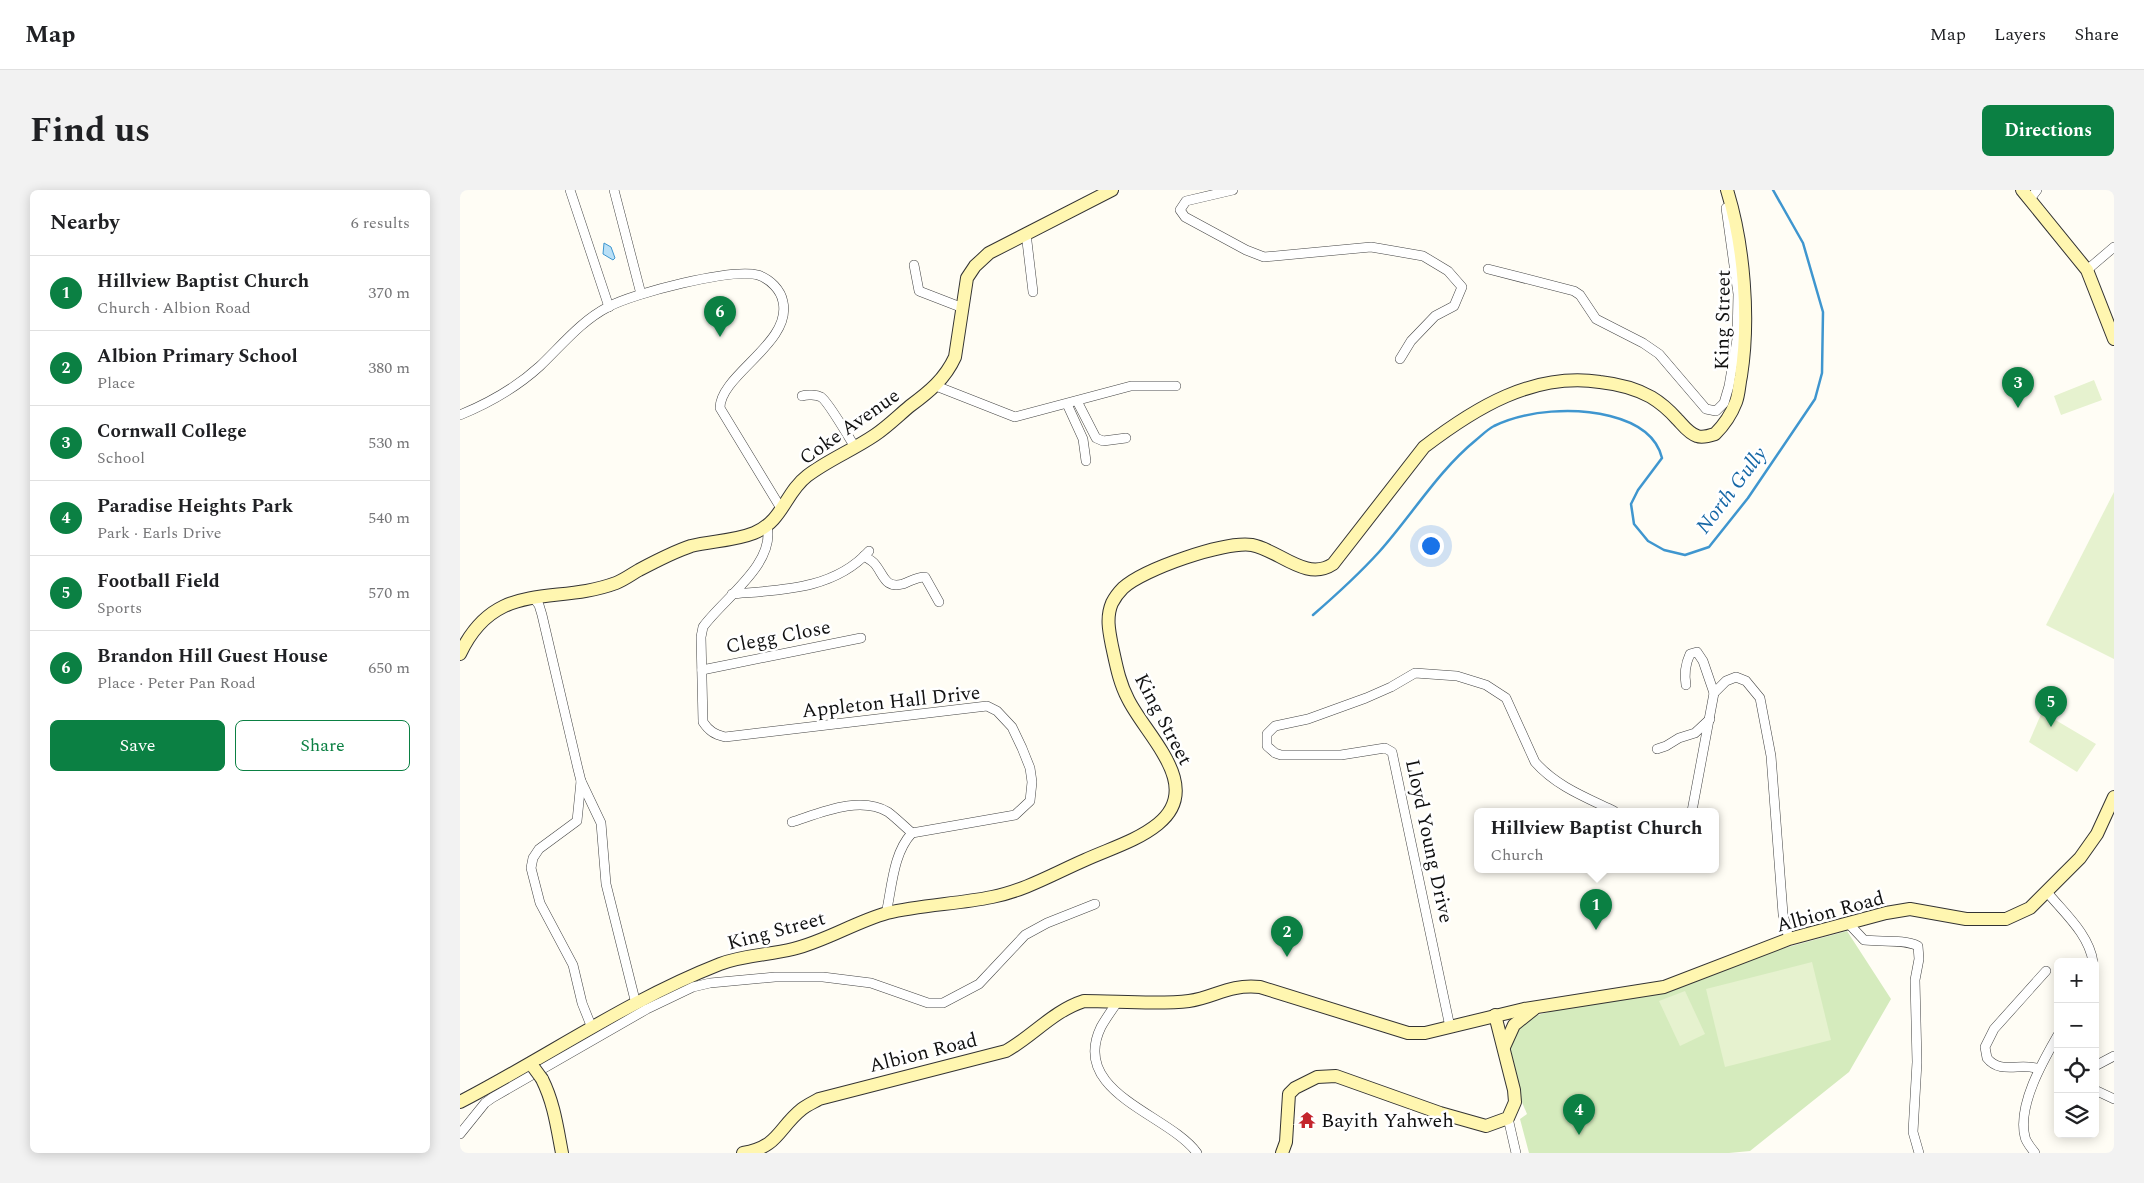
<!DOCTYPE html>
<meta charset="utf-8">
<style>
body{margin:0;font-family:Spectral,serif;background:#f2f2f2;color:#202124}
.controls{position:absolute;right:15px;bottom:15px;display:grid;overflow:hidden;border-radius:8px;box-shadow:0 2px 12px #0003}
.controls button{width:45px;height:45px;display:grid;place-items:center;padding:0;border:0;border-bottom:1px solid #e0e0e0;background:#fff;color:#202124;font:25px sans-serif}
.you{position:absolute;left:970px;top:355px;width:18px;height:18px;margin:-12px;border:4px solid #fff;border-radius:50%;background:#1a73e8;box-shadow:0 0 0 8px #1a73e833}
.badge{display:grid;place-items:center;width:32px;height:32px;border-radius:50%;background:#0b8043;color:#fff;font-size:16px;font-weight:700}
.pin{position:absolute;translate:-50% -41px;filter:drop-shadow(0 1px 2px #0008)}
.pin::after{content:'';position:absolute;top:26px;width:18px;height:15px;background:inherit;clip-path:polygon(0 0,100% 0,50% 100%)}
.popup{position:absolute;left:1014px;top:618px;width:245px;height:65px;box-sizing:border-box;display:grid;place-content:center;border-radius:8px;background:#fff;filter:drop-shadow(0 1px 4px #0005);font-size:16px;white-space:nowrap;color:#757577}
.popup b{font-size:19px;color:#202124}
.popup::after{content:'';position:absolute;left:50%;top:100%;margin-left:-10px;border:10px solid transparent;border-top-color:#fff}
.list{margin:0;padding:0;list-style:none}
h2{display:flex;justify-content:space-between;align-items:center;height:65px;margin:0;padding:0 20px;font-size:21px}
h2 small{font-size:16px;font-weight:400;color:#757577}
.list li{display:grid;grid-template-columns:32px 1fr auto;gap:15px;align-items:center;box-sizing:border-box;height:75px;padding:0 20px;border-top:1px solid #e0e0e0}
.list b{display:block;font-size:19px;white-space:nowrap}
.list p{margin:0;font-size:16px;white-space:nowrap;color:#757577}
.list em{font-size:16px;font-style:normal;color:#757577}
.actions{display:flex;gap:10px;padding:15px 20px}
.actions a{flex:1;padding:11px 0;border:1px solid #0b8043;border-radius:8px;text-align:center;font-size:18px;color:#0b8043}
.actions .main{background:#0b8043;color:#fff}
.icon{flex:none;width:28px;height:28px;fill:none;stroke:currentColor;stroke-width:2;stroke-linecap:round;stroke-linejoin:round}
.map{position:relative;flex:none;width:1654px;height:963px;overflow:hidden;border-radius:8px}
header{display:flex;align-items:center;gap:30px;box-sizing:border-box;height:70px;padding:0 25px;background:#fff;border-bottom:1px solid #e0e0e0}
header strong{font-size:24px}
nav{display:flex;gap:28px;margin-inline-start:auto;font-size:18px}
.intro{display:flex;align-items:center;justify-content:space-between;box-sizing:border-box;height:120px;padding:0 30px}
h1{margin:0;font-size:35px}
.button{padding:12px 22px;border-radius:8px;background:#0b8043;color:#fff;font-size:18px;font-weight:700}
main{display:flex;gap:30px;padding:0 30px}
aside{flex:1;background:#fff;border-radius:8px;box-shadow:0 2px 12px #0003}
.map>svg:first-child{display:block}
</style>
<header>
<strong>Map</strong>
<nav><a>Map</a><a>Layers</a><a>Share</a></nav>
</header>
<div class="intro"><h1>Find us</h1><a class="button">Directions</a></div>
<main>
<aside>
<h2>Nearby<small>6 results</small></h2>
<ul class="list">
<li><span class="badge">1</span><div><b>Hillview Baptist Church</b><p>Church · Albion Road</p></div><em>370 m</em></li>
<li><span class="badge">2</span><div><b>Albion Primary School</b><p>Place</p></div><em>380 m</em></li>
<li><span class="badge">3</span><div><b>Cornwall College</b><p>School</p></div><em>530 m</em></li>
<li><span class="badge">4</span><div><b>Paradise Heights Park</b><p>Park · Earls Drive</p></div><em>540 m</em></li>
<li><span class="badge">5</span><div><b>Football Field</b><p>Sports</p></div><em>570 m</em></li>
<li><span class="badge">6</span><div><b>Brandon Hill Guest House</b><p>Place · Peter Pan Road</p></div><em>650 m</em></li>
</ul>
<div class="actions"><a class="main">Save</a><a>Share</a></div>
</aside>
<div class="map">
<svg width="1654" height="963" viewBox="0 0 1654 963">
<rect width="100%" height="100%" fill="#fffdf5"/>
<path fill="#d5ebbd" d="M1387,741L1431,809L1389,882L1290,961L1269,963H1069L1060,929L1067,924C1058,903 1041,858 1058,837C1061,832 1069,829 1074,826Z"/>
<g fill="#e6f2cf">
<polygon points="1634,190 1642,210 1601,225 1594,206"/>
<polygon points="1654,302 1654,469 1586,435"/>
<polygon points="1582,522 1636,554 1617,582 1569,552"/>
<polygon points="1352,772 1371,850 1265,877 1246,799"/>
<polygon points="1225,801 1245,844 1220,856 1199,811"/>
</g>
<polygon fill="#b9e0f7" stroke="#3f96cf" points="144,53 151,57 155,68 153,70 143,64"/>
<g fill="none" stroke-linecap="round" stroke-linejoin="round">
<path stroke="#3f96cf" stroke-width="2.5" d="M853,425C876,405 899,384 919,362C952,325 978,281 1016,250C1022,245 1028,239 1034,236C1068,220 1114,217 1150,226C1174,232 1196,243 1202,268L1178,300L1171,314L1174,334L1188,351L1204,360L1225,365L1249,357L1288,308L1355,209L1362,183L1363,122L1343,53L1313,0"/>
<g stroke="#444" stroke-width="10">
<g id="street">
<polyline points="110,0 149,117"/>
<polyline points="154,0 181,104"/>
<polyline points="773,0 726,11 720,20 725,27 786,60 804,67 911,57 963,66 988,81 1002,97 994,116 975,126 951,151 940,169"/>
<polyline points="1570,9 1577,0"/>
<polyline points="566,43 573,102"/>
<polyline points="454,75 459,101 503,118"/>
<polyline points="1028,79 1114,101 1120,105 1136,129 1183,153 1199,164 1246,219 1256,221 1264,213 1269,196 1277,149 1278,104 1266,18"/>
<polyline points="1627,80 1654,57"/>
<polyline points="476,196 555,227 671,196 716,196"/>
<path d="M342,206C347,204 357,205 361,207C368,211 389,248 395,257"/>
<polyline points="617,211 636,248 643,251 666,248"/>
<polyline points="607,214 623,249 626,271"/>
<path d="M0,225C29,213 56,198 80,176C102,155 121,131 148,117C174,103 271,78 298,85C310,89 321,100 323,112C332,153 260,185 260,218L322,320"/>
<path d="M307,336C316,374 263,409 243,437L241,447L243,532C249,541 254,544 265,547L527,516L537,521L552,537L562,558L570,578L572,592L570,611L555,625L452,643C433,663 432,697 426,724"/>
<path d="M404,366C407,368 411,370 414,373C424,384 424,399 443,394C451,391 456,387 465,387L479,412"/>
<path d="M272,404C320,400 374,400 409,361"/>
<polyline points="73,407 79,415 82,425 118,579 121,591 141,633 146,694 176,814"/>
<polyline points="242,480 401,448"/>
<path d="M1226,495C1224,484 1225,475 1230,464L1237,462L1243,471L1254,503"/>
<polyline points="1197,559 1206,556 1219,548 1235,543 1250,529"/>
<polyline points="121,591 117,631 79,659 73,668 71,678 80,713 113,775 122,813 132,838"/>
<polyline points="1232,621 1254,503 1266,491 1276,487 1286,491 1300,508 1311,566 1323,724 1329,749"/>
<path d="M332,632C360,623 400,605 428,622C436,628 444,636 452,643"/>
<path d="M1587,702C1604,723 1629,744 1633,772"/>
<path d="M1389,734L1404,750C1421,752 1444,749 1458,756L1459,769L1455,790L1457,872L1453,942L1459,963"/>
<path d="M658,811C652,820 646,828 641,837C609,903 709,924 737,963"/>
<path d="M990,837L932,562L925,558L881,565H821L815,563L807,556V544L815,536L848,529L906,508L931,497L955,483L997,486L1026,495L1046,508L1075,572C1096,596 1125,607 1154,621"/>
<polyline points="1635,876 1654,866"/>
<path d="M1579,879C1562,872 1540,885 1527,868L1525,857L1534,839L1586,781"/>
<polyline points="1635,900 1654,909"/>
<polyline points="1048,928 1056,963"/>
<polyline points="0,944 25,913 32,908 187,819 233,797 250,793 315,787 363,787 411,793 468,813 483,813 519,794 565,745 587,733 635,714"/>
<path d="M1575,963C1572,959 1566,952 1565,947C1557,916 1583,871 1598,845"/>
</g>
</g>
<g stroke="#333" stroke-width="14">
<g id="secondary">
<polyline points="1562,0 1627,80 1654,149"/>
<path d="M0,464C36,388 94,416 156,393C164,390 172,384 179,380C196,371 213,362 231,356C251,351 274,351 294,343C323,331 325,303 347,286C368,270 393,260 415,245C427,237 438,226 450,216C469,202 485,189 495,167L507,88L515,76L529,63L652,0"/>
<polyline points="1044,857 1054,835 1074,819"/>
<path d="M82,889C94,913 97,937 102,963"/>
<path d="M0,912C87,867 168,810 260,774C284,765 309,765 333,759C366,751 395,732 427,723C461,715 498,714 532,707C564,701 595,683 625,670C649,659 677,651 698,634C745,596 686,546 668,509C659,492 656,474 652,456C649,441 646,427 652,413C655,407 659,402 663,398C684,379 764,351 792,355C819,360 846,392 873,374L964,257C1015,218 1073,182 1140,192C1158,194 1175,198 1191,207C1201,213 1209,220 1217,229C1223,235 1228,243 1237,246C1242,248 1249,246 1255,244C1264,235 1271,225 1276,212C1279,204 1279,195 1281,186C1290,129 1284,55 1267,0"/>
<path d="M283,963C319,957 318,938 342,919C347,915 354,912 359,909L546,861C573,846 593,821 624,811C656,811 698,815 729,811C756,807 768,794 800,797L948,843H965L1064,819L1204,797L1329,749L1426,723L1450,719L1506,729H1546L1570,718L1620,668L1637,644L1654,607"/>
<polyline points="822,963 826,952 829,904 835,898 857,887 876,886 980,923 1026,936 1048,928 1055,912 1054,900 1035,825"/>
</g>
</g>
<use href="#street" stroke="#fff" stroke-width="9"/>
<use href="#secondary" stroke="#fff6b0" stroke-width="12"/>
<g stroke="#333" stroke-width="14" stroke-linecap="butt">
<polyline id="secondary-bridge" points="74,878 82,889"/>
</g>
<use href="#secondary-bridge" stroke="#fff6b0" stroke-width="12"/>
</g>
<defs>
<g id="temple-bare" transform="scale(1.35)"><path d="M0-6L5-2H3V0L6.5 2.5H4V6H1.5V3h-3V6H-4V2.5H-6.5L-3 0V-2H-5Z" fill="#c4262e" stroke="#fff" stroke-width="2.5" paint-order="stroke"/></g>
</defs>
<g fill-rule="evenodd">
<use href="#temple-bare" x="847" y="930"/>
</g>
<g text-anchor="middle" stroke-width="5" stroke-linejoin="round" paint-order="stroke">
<g font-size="20" fill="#111" stroke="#fff">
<text transform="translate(1262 130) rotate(-89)" y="7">King Street</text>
<text transform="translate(389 236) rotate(-35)" y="7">Coke Avenue</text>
<text transform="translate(318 446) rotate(-11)" y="7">Clegg Close</text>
<text transform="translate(431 511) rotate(-6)" y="7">Appleton Hall Drive</text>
<text transform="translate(704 529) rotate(62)" y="7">King Street</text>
<text transform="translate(970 651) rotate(78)" y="7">Lloyd Young Drive</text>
<text transform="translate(1370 721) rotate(-15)" y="7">Albion Road</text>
<text transform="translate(316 740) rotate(-15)" y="7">King Street</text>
<text transform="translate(463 862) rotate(-14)" y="7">Albion Road</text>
</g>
<g font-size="20" fill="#111" stroke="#fff" text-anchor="start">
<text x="861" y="937">Bayith Yahweh</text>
</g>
<g font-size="21" font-style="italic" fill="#1768a6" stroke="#fff">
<text transform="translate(1271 300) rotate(-53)" y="7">North Gully</text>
</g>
</g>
</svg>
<div class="controls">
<button>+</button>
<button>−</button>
<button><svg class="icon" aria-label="locate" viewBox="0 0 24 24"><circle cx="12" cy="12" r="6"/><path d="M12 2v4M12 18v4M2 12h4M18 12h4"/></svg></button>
<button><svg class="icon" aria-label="layers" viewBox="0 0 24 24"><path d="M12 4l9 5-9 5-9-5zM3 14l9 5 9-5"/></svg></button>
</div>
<div class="you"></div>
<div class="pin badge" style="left:1136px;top:740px">1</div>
<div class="popup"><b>Hillview Baptist Church</b>Church</div>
<div class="pin badge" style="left:827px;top:767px">2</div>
<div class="pin badge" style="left:1558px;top:218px">3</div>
<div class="pin badge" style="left:1119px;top:945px">4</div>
<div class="pin badge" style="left:1591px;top:537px">5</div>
<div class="pin badge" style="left:260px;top:147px">6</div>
</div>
</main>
